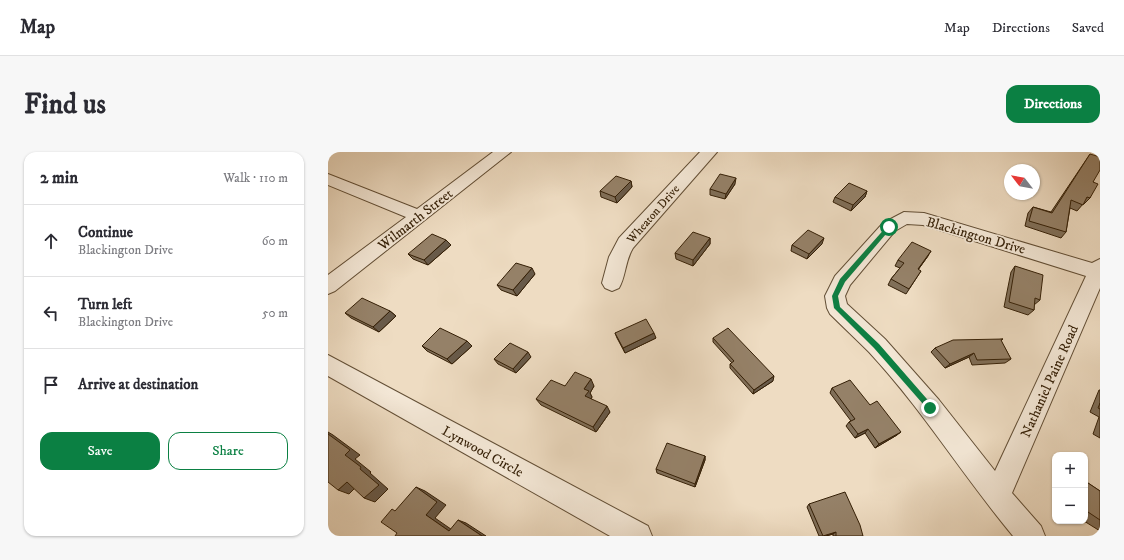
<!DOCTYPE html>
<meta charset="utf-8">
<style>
body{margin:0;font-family:"IM FELL DW Pica",serif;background:#f7f7f7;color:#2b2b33}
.controls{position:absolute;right:12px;bottom:12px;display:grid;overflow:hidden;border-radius:8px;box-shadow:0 1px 3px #0004}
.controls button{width:36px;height:36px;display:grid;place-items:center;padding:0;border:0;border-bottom:1px solid #e1e1e2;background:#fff;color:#2b2b33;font:20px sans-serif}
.compass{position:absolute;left:676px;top:12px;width:36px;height:36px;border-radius:50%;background:#fff;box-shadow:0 1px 3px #0004;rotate:301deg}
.stop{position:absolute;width:12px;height:12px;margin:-9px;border:3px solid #0b8043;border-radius:50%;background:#fff}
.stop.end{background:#0b8043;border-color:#fff;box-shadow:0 1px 4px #0008}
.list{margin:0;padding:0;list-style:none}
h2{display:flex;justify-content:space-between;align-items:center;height:52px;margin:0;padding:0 16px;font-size:17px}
h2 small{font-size:13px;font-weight:400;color:#7c7c81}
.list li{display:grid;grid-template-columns:26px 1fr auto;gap:12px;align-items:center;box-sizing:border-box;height:72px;padding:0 16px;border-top:1px solid #e1e1e2}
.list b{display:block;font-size:15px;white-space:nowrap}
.list p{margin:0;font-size:13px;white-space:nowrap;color:#7c7c81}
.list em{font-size:13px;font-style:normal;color:#7c7c81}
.actions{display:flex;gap:8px;padding:12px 16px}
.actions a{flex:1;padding:9px 0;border:1px solid #0b8043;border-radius:12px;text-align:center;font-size:14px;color:#0b8043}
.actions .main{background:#0b8043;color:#fff}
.icon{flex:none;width:22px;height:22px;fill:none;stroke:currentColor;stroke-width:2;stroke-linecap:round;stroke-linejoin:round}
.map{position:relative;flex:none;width:772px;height:384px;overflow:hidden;border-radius:12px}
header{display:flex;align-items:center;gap:24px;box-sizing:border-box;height:56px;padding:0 20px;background:#fff;border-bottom:1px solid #e1e1e2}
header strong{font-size:19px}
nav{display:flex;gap:22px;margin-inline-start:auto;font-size:14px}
.intro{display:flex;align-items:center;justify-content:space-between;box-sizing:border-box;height:96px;padding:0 24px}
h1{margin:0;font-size:28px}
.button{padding:10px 18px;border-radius:12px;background:#0b8043;color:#fff;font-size:14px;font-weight:700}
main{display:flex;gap:24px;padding:0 24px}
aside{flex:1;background:#fff;border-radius:12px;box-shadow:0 1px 3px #0004}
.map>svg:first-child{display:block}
</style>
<header>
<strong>Map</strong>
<nav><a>Map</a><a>Directions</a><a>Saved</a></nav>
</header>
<div class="intro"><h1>Find us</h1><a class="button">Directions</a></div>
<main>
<aside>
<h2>2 min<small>Walk · 110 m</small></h2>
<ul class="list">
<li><svg class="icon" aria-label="ahead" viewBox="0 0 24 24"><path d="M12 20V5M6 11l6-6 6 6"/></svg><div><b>Continue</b><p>Blackington Drive</p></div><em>60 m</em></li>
<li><svg class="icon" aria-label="left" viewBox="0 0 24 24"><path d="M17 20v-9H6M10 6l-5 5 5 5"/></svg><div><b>Turn left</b><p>Blackington Drive</p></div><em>50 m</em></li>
<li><svg class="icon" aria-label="arrive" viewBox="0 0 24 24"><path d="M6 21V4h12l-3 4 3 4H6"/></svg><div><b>Arrive at destination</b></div></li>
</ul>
<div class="actions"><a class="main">Save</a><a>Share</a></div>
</aside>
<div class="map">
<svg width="772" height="384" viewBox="0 0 772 384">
<rect width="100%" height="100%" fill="#eedcc2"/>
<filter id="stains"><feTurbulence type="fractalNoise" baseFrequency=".005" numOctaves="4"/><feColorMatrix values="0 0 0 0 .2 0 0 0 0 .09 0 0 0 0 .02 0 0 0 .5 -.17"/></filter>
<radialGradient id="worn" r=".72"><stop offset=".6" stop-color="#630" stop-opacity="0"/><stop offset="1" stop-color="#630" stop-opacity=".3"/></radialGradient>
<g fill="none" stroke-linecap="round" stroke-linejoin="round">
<g stroke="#624e35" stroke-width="2">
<g id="minor">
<polygon points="165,0 183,0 7,139 0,142 0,123 78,65 0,33 0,22 89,57"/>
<path d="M372,0H389L305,96C297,109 298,124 291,136L284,139L277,136L274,131L281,105L291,86Z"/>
<path d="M576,60L596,61L764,111L772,107V136L684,341L713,374L717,384H685C635,324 594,257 541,200C528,187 515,175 502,162L499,156L497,144L507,124L555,71ZM579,72L595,73L758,124L667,319L611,248L557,187L519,152L517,144L522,133L567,79Z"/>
<polygon points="0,203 320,374 324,384 282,384 0,224"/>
</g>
</g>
<use href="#minor" fill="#f4e8d7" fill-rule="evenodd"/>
</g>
<g fill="#806f59" stroke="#341f06">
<polygon points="762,2 765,30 762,46 756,52 755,52 749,59 742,56 738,80 733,86 697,74 700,61 705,55 723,60 758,8"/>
<polygon points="303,29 304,35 289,51 273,45 272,39"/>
<polygon points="407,32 397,47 382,43 382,37"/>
<polygon points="539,39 537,45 523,59 505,50 507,45"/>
<polygon points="382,86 382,92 365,114 348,107 347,101"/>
<polygon points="494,92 479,107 463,99 464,93"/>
<polygon points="123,93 100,113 85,107 80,102"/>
<polygon points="600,104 590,118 593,119 578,142 560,133 563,127 572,116 567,114 570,108"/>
<polygon points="687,114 712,148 706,153 706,158 700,163 676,155 683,120"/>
<polygon points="207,122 189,144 173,138 169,133"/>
<polygon points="62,159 68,164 51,180 23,166 17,161"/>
<polygon points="287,181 328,186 297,201 289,186"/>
<polygon points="385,186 445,229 425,242 402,216 402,212 404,211 385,190"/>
<polygon points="675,187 673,189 683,207 677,211 644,213 641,205 617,216 603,200 607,196"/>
<polygon points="94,194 144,194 124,212 99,199"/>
<polygon points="203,205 188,221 170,212 166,207"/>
<polygon points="237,234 266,234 262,241 264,245 263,247 282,260 268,280 213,253 208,247"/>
<polygon points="504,236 542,253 569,283 547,296 537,281 527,286 518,274 521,270 523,269 502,241"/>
<polygon points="771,238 772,238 772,286 765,282 771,265 762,260"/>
<polygon points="377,304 377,308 367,335 329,321 328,317"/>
<polygon points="757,329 772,339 772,379 756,369 757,369"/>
<polygon points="481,352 535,384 505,384 505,382 498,384 491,384 479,355"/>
</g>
<g fill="#685a49" stroke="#341f06">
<polygon points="408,26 407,32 397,47 398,42"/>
<polygon points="303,29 304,35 289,51 287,45"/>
<polygon points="539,39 537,45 523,59 525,53"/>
<polygon points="382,86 382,92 365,114 365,108"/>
<polygon points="496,86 494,92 479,107 481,102"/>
<polygon points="118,88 123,93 100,113 96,108"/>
<polygon points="603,99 600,104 586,123 590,117"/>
<polygon points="204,116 207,122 189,144 185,138"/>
<polygon points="62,159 68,164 51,180 45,175"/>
<polygon points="326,181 328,186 297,201 295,196"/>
<polygon points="139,189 144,194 124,212 119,207"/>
<polygon points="200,200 203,205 188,221 185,217"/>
<polygon points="646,201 641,205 617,216 622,212"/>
<polygon points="446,224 445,229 425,242 426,238"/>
<polygon points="263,227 266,234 262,241 264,245 261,250 257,244 256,237"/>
<polygon points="279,254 282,260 268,280 265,275"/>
<polygon points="540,277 537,281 527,286 530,282"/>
<polygon points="0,280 5,283 32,303 27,307 43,320 42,321 60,337 47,350 36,346 0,282"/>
<polygon points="573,280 569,283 547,296 551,292"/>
<polygon points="377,304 377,308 367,335 367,332"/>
<polygon points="19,330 29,334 21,342 10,338"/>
<polygon points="88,335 97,339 118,353 107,366 130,382 121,379 98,363"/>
<polygon points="130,368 138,371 158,384 154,384"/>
<polygon points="508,380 505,382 498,384 495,384"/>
</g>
<g fill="#958168" stroke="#341f06">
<polygon points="762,2 772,5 772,18 765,30 770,32 762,46 759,45 755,53 743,48 738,80 701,69 705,55 724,61"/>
<polygon points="392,22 408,26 398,42 382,37"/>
<polygon points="288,24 303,29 287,45 272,39"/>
<polygon points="521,31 539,39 525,53 507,45"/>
<polygon points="480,78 496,86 481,102 464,93"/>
<polygon points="365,80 382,86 365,108 347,101"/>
<polygon points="104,82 118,88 96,108 80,102"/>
<polygon points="584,90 603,99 590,117 593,119 581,137 563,127 576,111 570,108"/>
<polygon points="188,111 204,116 185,138 169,133"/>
<polygon points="687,114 715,123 712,148 707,146 706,158 681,150"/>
<polygon points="34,146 62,159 45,175 17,161"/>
<polygon points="318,167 326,181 295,196 287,181"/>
<polygon points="112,176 139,189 119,207 94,194"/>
<polygon points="400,176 446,224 426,238 402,212 406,209 385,186"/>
<polygon points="675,187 673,188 683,207 649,208 646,201 622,212 607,196 625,188"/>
<polygon points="182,191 200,200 185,217 166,207"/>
<polygon points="247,220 263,227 256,237 261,239 257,244 279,254 265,275 208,247 223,228 237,234"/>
<polygon points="522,228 542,253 549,249 573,280 551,292 540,277 530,282 521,270 527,267 504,236"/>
<polygon points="772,251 772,257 770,256"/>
<polygon points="0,282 22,298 17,303 33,315 32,317 51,333 36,346 19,330 10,338 0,330"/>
<polygon points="339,291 377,304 367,332 328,317"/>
<polygon points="757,329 772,339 772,368 757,358"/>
<polygon points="88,335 109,350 98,363 121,379 130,368 154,384 67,384 69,381 53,370 64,357 67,359"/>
<polygon points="517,340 532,373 535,384 508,384 508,380 495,384 481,352"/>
</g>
<polygon fill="#0b8043" points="559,74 564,75 517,130 510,144 512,155 551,192 605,254 606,256 602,260 546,196 506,156 504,144 512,127"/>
<g text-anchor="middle" stroke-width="3.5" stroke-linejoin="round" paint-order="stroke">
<g font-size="12" fill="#341f06" stroke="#f4e8d7">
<text transform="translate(325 62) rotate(-49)" y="4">Wheaton Drive</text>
</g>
<g font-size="14" fill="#341f06" stroke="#f4e8d7">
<text transform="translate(87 67) rotate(-38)" y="5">Wilmarth Street</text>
<text transform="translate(648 83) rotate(16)" y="5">Blackington Drive</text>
<text transform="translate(721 229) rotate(-66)" y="5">Nathaniel Paine Road</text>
<text transform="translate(155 299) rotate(29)" y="5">Lynwood Circle</text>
</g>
</g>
<rect width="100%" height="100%" filter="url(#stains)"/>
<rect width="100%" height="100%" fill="url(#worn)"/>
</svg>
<div class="controls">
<button>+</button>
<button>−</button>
</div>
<svg class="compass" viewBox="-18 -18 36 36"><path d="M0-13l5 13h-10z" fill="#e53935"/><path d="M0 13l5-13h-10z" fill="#7c7c81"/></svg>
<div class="stop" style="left:561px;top:75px"></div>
<div class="stop end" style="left:602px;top:256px"></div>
</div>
</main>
